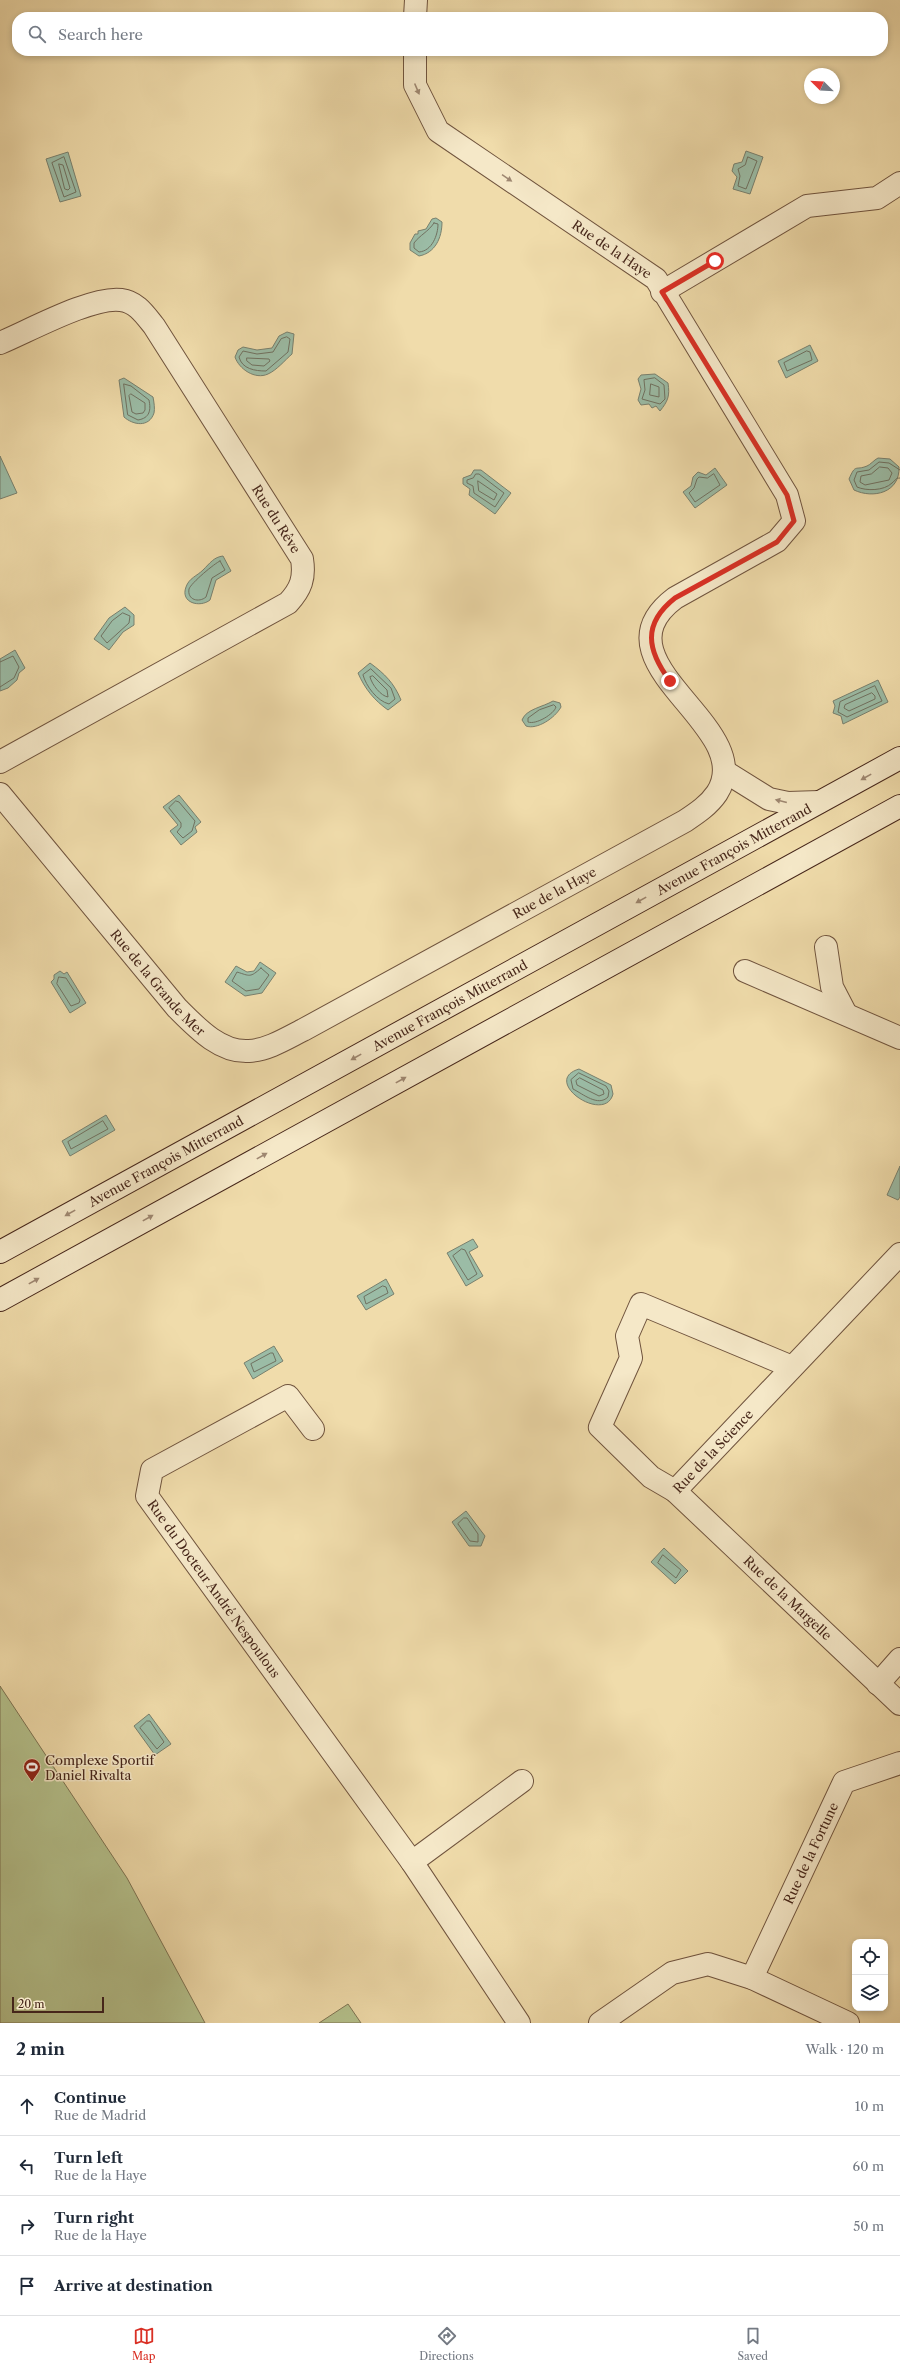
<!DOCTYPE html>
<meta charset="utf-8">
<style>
body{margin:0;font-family:"Libre Caslon Text",serif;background:#f2f2f3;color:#1f2937}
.controls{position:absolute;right:12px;bottom:12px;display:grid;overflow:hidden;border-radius:8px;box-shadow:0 2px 6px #0003}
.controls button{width:36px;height:36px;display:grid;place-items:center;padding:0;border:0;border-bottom:1px solid #e0e1e3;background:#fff;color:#1f2937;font:20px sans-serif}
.compass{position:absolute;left:804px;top:68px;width:36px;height:36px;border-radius:50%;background:#fff;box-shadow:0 2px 6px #0003;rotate:294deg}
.scale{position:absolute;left:12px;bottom:10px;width:92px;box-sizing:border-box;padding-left:4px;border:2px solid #46261a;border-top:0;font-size:11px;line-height:14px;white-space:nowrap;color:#46261a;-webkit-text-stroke:3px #f5e8c8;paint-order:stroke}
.stop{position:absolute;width:12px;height:12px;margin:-9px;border:3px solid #d93025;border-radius:50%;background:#fff}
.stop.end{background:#d93025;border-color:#fff;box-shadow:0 1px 4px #0008}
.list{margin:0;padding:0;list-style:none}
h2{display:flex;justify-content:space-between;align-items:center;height:52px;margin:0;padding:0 16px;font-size:17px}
h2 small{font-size:13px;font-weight:400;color:#747a83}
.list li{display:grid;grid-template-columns:26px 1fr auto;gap:12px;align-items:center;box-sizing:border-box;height:60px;padding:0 16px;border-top:1px solid #e0e1e3}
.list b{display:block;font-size:15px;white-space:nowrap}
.list p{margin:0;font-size:13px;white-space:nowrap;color:#747a83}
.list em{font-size:13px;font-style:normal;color:#747a83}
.icon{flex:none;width:22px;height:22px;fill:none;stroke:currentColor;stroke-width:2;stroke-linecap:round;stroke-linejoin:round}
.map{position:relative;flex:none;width:900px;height:2023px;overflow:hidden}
.search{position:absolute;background:#fff;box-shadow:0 2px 6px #0003;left:12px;right:12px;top:12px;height:44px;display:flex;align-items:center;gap:10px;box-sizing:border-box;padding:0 14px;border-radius:16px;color:#747a83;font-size:15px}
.sheet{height:292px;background:#fff}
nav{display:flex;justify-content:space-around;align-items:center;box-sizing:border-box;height:56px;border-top:1px solid #e0e1e3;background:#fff;font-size:11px;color:#747a83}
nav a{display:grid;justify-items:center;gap:2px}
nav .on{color:#d93025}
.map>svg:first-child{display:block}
</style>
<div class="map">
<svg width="900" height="2023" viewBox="0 0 900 2023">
<rect width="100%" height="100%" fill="#f0dcab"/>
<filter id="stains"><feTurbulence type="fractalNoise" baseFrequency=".005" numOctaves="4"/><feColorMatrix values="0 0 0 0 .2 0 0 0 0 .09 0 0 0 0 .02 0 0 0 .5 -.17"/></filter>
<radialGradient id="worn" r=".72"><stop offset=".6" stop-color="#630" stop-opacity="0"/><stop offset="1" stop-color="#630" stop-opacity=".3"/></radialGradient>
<g fill="#b5c28d" stroke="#7e7454">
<polygon points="0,1686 127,1878 205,2023 0,2023"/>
<polygon points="348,2004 361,2023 319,2023"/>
</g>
<g fill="#9bbca6" stroke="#79806e">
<polygon points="746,151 763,157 750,194 733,189 737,177 732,171 734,164 742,162"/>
<polygon points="68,152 81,196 60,202 46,159"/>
<path d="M436,218L442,222C442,238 435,253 419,256L410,250V243L415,234H418V231L426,229L432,219Z"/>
<path d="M287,332L294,334L292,354C285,360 277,370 268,374C255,380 239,369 235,357L238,350L243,347L257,350L272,348L279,336Z"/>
<polygon points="810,345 818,361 786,378 778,361"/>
<path d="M655,374L668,383C670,396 668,401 660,411L656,406L652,408L649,404L641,405L638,400L641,389L638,379L641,375Z"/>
<path d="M124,378L153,397C154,402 155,409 154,413C149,428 133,425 124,417L119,380Z"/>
<polygon points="0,456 17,493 0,499"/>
<path d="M878,458L890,459L899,467C900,493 873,499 854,490L849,479C856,463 855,471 867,466C870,465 874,460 878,458Z"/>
<polygon points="715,468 727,485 695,508 683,492 691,486 693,477 698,472 706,475"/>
<polygon points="474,470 481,470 511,493 495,514 469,495 470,489 463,484 463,478 471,475"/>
<path d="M223,556L231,571L216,580L210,600C200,608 180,603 186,587C189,578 197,576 203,570C210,563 214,557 223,556Z"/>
<polygon points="125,607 134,615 134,625 123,632 109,650 94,639 109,618"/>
<polygon points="15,650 25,668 19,673 17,680 8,688 0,691 0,659"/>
<path d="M370,663C385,674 394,683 401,700L388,710C374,700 365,689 358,673Z"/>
<polygon points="878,680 888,702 843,724 841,716 833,713 835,706 833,701"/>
<path d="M553,701L560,703L561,707C555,718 537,730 526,726L522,720C526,709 543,707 553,701Z"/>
<polygon points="179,795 201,822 195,827 197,832 181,845 170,831 178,825 163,807"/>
<polygon points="260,962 276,973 262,993 245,996 225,982 236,966 247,972 254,971"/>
<polygon points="60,971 64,974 67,972 86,1003 70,1013 51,982 54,979 54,975"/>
<path d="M579,1069L611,1085L613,1094C605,1125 540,1081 579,1069Z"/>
<polygon points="106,1115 115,1130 70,1156 62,1141"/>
<polygon points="900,1166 900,1197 898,1200 887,1195"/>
<polygon points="473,1239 478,1247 469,1252 483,1276 466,1286 447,1253"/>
<polygon points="386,1279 394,1294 366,1310 357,1296"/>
<polygon points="274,1346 283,1361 253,1379 244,1363"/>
<polygon points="466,1511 485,1536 481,1546 469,1546 452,1522"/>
<polygon points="664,1548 688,1571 675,1584 651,1562"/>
<polygon points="149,1714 171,1744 155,1755 134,1726"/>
</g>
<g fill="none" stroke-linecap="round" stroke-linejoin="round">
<g stroke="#707160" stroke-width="1">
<polygon points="64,157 76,192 64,197 52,163"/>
<polygon points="748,157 757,161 746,189 738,186 740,176 738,169 745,165"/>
<polygon points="59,164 63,165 70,188 68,190 65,189"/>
<path d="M434,223L438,224C438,235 432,251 419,252L414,248V243C420,235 428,232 434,223Z"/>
<path d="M287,337L290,339L288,352L266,371C255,371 242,369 239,357L243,351L257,354L273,352L281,339Z"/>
<polygon points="807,351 810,352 812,360 787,371 784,363"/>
<polygon points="247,358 269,359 270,361 264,366 252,365 247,361"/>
<polygon points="655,378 664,385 665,399 660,404 642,399 645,390 644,380"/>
<path d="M124,384L131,386L149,400C151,410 150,418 138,420L128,415Z"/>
<polygon points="651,384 659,387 659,397 650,395"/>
<polygon points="131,394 145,403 145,410 143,413 136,414 132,412 129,396"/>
<polygon points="880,467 888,468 892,473 889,480 865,485 860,482 861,476 871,474"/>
<path d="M900,470L889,463L879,462L869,470L857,472L854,480L857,487C866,491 884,491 892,483C896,480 895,478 900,478"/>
<polygon points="476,474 479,474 504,493 495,507 474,493 473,486 467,483 467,480 473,478"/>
<polygon points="714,474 720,485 695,502 689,493 694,488 697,479 699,477 707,478"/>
<polygon points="478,481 497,494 494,500 479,491"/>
<path d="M220,561L225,570L212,578L206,597C199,603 187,600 189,589C191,583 215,563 220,561Z"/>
<polygon points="123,613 130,616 129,623 107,643 101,636 112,621"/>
<polyline points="0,662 13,656 19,667 14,678 0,687"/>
<path d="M371,669L391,688L395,699L389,704C377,701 366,686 363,675Z"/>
<path d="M373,676L387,690L388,697C381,696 372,685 370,677Z"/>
<polygon points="875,686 882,701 847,717 838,712 840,702"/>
<polygon points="872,693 875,696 875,699 849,711 844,708 845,705"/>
<path d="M554,705L556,707C554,714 536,725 528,722V718L539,710Z"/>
<polygon points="176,801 179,802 195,821 192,831 183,838 177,832 181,827 181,823 169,808"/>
<path d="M261,968L269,975L259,989L246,991L232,981L237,972C250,976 250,978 261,968Z"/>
<polygon points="59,977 66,978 80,1000 79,1003 71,1006 57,984"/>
<path d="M579,1073L606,1086L609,1091L608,1097C598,1107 583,1094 573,1089L571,1080Z"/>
<polygon points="580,1078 603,1090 604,1094 599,1096 577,1085 576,1081"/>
<polygon points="103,1121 108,1129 71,1149 68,1142"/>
<polygon points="462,1249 465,1250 477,1274 468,1280 453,1256"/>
<polygon points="383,1286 386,1287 388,1293 366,1304 364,1297"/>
<polygon points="271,1353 273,1353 276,1361 254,1372 251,1364"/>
<polygon points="464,1518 467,1518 478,1534 478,1542 470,1541 458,1524"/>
<polygon points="663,1555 681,1570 676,1578 658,1563"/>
<polygon points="147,1721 150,1721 164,1742 157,1749 140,1728"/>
</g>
<g stroke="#70543e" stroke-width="24">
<g id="street">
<polyline points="415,17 416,0"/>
<polyline points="662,292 807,206 877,198 900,183"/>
<path id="s1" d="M0,343C29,331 92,296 121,300C137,302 145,315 154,326L302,559C305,578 301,589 288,603L0,762"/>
<polyline points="724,771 769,799 788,803 819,802"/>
<path id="s2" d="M0,794L177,1008C196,1027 220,1053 249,1051C268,1050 287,1038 303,1030L685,821C697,813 709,805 717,793C760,726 589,663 675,598L777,541L794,521L787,495L656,279L438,131L415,85V51"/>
<polyline points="826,947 832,987 846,1014"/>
<polyline points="745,971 900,1038"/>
<path id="s3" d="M792,1367L641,1304L627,1336L631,1358L600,1427L651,1477L675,1491L900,1704"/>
<path id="s4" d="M313,1429L288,1396L152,1470L147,1496L412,1862L519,2023"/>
<path id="s5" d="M675,1491L900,1254"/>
<polyline points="878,1684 900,1659"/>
<polyline points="412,1862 522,1781"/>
<path id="s6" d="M752,1978L844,1782L900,1763"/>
<polyline points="600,2023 672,1973 708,1964 752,1978 848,2023"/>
</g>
</g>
<g stroke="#46261a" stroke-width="24">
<g id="secondary">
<path id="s7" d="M0,1252L900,758"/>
<polyline points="0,1300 900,806"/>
</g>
</g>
<use href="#street" stroke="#f5e8c8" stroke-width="22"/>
<use href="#secondary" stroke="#f5e8c8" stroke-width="22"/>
</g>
<defs><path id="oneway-solid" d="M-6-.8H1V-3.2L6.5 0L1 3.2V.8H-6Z"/></defs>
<g fill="#9e8771">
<use href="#oneway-solid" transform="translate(417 89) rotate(67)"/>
<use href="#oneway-solid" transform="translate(507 178) rotate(34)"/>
<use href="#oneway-solid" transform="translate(866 777) rotate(151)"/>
<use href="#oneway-solid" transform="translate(781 801) rotate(-166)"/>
<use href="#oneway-solid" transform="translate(641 900) rotate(151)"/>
<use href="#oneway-solid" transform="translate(356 1057) rotate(151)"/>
<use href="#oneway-solid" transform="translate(401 1080) rotate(-29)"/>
<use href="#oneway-solid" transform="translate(262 1156) rotate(-29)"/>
<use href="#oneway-solid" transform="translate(70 1213) rotate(151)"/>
<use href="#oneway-solid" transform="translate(148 1218) rotate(-29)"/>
<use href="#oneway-solid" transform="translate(34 1281) rotate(-29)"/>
</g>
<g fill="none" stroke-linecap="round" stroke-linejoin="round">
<path stroke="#d93025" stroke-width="5" d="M670,681C647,650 642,624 675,598L777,542L794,521L787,495L662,292L715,261"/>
</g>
<defs>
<g id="stadium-pin" transform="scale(0.9)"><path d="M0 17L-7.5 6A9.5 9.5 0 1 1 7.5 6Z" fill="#8f2418" stroke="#f5e8c8"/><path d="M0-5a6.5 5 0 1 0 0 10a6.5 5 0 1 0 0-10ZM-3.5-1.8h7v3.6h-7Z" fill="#fff"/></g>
</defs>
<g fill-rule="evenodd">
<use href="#stadium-pin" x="32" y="1767"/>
</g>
<g text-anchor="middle" stroke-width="3" stroke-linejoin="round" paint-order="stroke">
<g font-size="13" fill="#46261a" stroke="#f5e8c8">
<text transform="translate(612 249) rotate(34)" y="5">Rue de la Haye</text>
<text dy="5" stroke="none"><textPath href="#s1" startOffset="401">Rue du Rêve</textPath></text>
<text dy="5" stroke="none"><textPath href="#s7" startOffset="837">Avenue François Mitterrand</textPath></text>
<text dy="5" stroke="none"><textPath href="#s2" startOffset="709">Rue de la Haye</textPath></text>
<text dy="5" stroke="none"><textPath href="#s2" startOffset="246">Rue de la Grande Mer</textPath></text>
<text dy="5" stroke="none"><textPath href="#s7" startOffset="513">Avenue François Mitterrand</textPath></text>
<text dy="5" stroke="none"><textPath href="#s7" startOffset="189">Avenue François Mitterrand</textPath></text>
<text dy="5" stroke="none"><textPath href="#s5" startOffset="55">Rue de la Science</textPath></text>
<text dy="5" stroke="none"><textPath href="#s4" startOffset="337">Rue du Docteur André Nespoulous</textPath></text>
<text dy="5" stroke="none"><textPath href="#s3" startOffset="551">Rue de la Margelle</textPath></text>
<text dy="5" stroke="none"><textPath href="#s6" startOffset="138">Rue de la Fortune</textPath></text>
</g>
<g font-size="13" fill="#46261a" stroke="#f5e8c8" text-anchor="start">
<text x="45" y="1765">Complexe Sportif<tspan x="45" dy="15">Daniel Rivalta</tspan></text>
</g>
</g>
<rect width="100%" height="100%" filter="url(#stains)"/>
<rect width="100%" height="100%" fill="url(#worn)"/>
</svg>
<div class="controls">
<button><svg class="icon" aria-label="locate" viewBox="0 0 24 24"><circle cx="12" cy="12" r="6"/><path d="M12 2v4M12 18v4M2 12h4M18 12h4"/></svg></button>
<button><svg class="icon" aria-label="layers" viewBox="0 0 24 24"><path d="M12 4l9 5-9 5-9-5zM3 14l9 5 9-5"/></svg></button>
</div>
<svg class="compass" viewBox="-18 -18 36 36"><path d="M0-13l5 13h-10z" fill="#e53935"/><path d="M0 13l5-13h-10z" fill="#747a83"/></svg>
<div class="scale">20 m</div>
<div class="stop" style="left:715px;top:261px"></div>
<div class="stop end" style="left:670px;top:681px"></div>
<div class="search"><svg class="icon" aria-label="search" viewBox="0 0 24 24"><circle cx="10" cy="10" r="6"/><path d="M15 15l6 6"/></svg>Search here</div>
</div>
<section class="sheet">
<h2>2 min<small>Walk · 120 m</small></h2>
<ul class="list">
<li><svg class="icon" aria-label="ahead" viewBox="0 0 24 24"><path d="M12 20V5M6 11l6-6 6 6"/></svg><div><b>Continue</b><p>Rue de Madrid</p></div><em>10 m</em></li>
<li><svg class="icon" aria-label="left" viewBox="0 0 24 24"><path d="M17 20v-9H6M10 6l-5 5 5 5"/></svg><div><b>Turn left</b><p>Rue de la Haye</p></div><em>60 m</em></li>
<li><svg class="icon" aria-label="right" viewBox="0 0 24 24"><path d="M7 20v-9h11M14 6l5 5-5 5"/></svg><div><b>Turn right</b><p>Rue de la Haye</p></div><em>50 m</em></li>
<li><svg class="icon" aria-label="arrive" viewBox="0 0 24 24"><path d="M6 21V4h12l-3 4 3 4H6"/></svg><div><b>Arrive at destination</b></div></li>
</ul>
</section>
<nav>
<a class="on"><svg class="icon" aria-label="map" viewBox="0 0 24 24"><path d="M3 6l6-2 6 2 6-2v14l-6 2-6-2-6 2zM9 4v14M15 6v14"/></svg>Map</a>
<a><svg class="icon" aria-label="directions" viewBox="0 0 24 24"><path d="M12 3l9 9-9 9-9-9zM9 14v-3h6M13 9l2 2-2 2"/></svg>Directions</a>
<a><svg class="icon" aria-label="saved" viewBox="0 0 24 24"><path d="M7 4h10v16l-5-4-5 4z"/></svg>Saved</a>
</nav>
